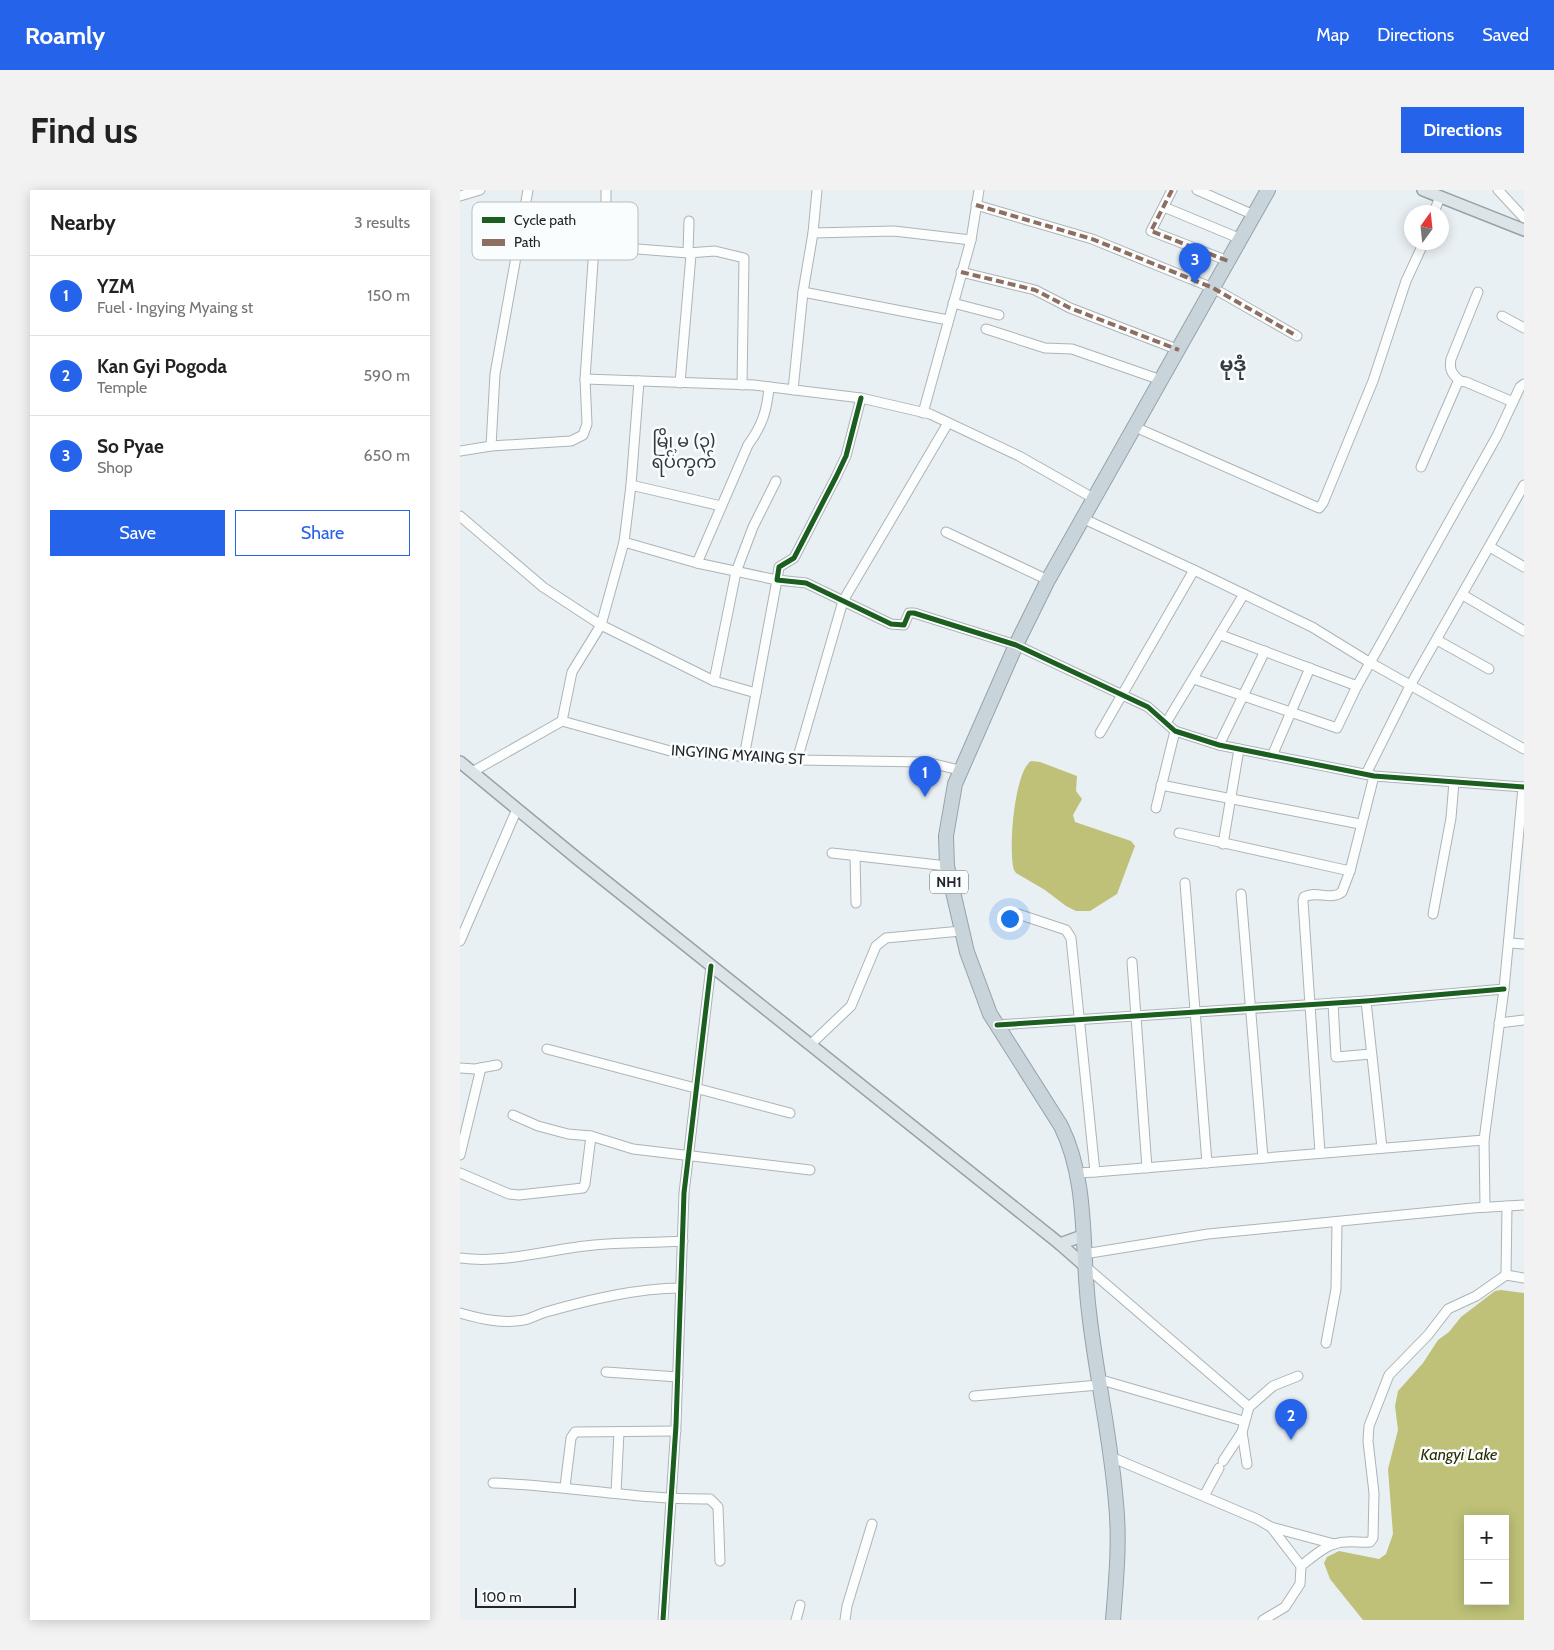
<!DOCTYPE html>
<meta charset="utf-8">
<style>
body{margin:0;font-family:Cabin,"Noto Sans Myanmar",sans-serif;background:#f2f2f2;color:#222}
.controls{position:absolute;right:15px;bottom:15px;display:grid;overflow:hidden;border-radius:0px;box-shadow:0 2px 12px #0003}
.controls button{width:45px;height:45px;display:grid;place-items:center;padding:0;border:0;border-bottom:1px solid #e0e0e0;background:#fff;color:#222;font:25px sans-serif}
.compass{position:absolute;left:944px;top:15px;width:45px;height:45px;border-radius:50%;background:#fff;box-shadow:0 2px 12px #0003;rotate:15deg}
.scale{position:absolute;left:15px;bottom:12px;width:101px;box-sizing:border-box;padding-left:5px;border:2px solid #212528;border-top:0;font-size:14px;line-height:18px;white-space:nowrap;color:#212528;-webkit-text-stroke:4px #fafdfe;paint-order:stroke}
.you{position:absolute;left:549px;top:728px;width:18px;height:18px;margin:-12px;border:4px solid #fff;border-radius:50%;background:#1a73e8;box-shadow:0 0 0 8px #1a73e833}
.badge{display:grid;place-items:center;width:32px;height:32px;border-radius:50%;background:#2563eb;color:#fff;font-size:16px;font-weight:700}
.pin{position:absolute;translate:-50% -41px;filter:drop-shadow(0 1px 2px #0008)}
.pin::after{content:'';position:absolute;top:26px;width:18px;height:15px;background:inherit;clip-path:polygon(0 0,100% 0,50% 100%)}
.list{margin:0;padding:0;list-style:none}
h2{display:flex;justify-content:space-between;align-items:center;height:65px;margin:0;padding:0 20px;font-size:21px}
h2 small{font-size:16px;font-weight:400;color:#767676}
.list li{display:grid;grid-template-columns:32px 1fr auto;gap:15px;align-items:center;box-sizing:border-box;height:80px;padding:0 20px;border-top:1px solid #e0e0e0}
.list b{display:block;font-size:19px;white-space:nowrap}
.list p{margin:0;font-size:16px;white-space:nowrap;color:#767676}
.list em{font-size:16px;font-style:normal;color:#767676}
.actions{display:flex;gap:10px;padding:15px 20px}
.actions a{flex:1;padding:11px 0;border:1px solid #2563eb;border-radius:0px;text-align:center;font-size:18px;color:#2563eb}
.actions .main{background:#2563eb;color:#fff}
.map{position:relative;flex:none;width:1064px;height:1430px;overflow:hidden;border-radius:0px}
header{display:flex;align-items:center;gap:30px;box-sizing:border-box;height:70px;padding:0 25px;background:#2563eb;color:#fff}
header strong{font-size:24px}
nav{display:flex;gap:28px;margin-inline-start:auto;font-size:18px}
.intro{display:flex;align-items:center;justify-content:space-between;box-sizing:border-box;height:120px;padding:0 30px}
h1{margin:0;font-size:35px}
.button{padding:12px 22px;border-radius:0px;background:#2563eb;color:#fff;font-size:18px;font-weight:700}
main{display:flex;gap:30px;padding:0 30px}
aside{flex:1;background:#fff;border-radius:0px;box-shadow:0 2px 12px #0003}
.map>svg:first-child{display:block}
</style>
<header>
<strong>Roamly</strong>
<nav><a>Map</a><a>Directions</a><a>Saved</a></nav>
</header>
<div class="intro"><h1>Find us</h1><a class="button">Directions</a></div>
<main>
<aside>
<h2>Nearby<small>3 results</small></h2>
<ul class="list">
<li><span class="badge">1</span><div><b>YZM</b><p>Fuel · Ingying Myaing st</p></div><em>150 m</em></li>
<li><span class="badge">2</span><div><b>Kan Gyi Pogoda</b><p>Temple</p></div><em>590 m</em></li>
<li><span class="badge">3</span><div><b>So Pyae</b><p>Shop</p></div><em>650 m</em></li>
</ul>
<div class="actions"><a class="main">Save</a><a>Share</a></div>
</aside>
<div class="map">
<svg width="1064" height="1430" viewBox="0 0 1064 1430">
<rect width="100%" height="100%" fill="#e9f0f4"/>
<g fill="#bec177" fill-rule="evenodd">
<path d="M571,571L580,572L617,586L616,601L622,609L613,625L615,632L671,651L675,656L657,704L630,721H616L606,716L585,700L556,683L554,680C548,661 554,582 571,571Z"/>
<path d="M1041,1100L1064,1103V1430H903L870,1389L864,1373L867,1367L879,1361L919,1369L926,1364L933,1344L928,1279L938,1240L935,1216L938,1201L963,1173L978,1150L989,1142L1001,1127L1035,1101ZM1008,1329H1045V1411H1008Z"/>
</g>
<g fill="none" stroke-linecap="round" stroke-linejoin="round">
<g stroke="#aeb3b6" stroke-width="11">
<g id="minor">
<polyline points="712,0 691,41 768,71"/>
<polyline points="737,0 794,25"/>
<polyline points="1038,0 1064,28"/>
<polyline points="0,6 20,0"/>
<polyline points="516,15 632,49 753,98 837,146"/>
<polyline points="704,17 781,49"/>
<polyline points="974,22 980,7"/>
<polyline points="353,43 434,41 511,50"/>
<polyline points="140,56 228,63 255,61 284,68 282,195"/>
<polyline points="501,82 575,100 610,118 719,160"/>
<polyline points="343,102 488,130"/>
<polyline points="493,113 539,125"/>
<polyline points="1042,126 1064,138"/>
<polyline points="526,139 585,158 612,159 701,190"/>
<polyline points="125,189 294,195 401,208 470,224 559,266 633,308"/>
<path d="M1000,191C992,184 989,180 991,169L1018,102"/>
<polyline points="220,193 231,65 228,63 229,31"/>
<polyline points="333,200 343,102 353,43 357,0"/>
<polyline points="401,208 386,266 376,287 334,368 319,377 317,390 346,393 431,434 444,435 449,423 454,423 556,455 688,517 715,541 759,555 914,586 1064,597"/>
<polyline points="463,223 511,50 519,0"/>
<polyline points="675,237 859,318 863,313 913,191 946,91 964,52"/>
<polyline points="31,256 35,184 68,0"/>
<polyline points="0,261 31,256 111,251 123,245 127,234 125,189 134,57 140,56 146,29 146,0"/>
<polyline points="961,277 997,194 1000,191 1006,192 1053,212"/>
<polyline points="171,295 261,316"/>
<polyline points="0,326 83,397 141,435 254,491 296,503 317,390 237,373 164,352"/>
<polyline points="622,328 734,380 640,543"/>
<polyline points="486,342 588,390"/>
<polyline points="1030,357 1064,377"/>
<path d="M237,373L288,255C302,236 307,221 309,197"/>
<polyline points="734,380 852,437 909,472 1064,559"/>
<polyline points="1003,405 1064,441"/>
<polyline points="761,445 897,496 1037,246 1060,197 1064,194"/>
<polyline points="977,450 1029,479"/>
<polyline points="734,489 877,538 897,496"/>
<polyline points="254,491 276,382 293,337 316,291"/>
<polyline points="102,531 112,482 141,435 164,352 171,295 179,191"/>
<polyline points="706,533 784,404"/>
<polyline points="759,555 805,461"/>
<polyline points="812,566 850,478"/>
<polyline points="284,567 296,503"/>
<polyline points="337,570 383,411 488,233"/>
<polyline points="12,582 102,531 214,562 337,570 466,572 499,580"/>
<polyline points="906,584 951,494 1064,295"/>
<polyline points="701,595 900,634"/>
<polyline points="696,618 715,541"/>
<polyline points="719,643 890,681"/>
<polyline points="763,654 779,559"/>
<polyline points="372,663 487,676"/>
<polyline points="395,665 396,713"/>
<polyline points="725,693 747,973"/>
<polyline points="781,704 803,968"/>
<polyline points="558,724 606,740 611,748 635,982 618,983"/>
<polyline points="973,724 991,628 994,592"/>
<polyline points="0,751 57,619"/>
<polyline points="1049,753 1064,754"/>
<polyline points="672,772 687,978"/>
<polyline points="906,811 922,958"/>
<polyline points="873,813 876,867 911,864"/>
<polyline points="1039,833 1064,830"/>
<polyline points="537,835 906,811 1044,799"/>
<polyline points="350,855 391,816 416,756 426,748 501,741"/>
<polyline points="87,859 330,923"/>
<polyline points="0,878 15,879 37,875"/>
<polyline points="53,925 78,936 108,944 131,946 173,959 350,980"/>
<path d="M860,963L843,711L844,707C856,700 871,711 882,702L890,681L914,586"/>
<polyline points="0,965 21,878"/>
<polyline points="635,982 1024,950"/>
<polyline points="0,983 49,1004 59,1005 123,998 125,994 131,946"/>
<polyline points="1025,1017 1024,950 1044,799 1063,597"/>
<polyline points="624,1064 748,1044 1013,1018 1064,1015"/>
<path d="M0,1068C46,1074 89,1059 134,1055C163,1052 193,1053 223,1051"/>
<polyline points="625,1076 789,1217 782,1242 787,1274"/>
<polyline points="1046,1085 1047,1016"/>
<path d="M0,1123C21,1129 42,1134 64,1130C72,1128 79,1124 86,1122C129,1110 177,1098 221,1098"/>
<polyline points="866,1153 876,1099 877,1032"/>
<polyline points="146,1182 218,1187"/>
<polyline points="638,1189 783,1231"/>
<polyline points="514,1206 639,1195"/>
<polyline points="789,1217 813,1196 838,1186"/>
<polyline points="651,1267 797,1329 811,1337 841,1376 840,1394 825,1417 803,1430"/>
<polyline points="763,1271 782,1242"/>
<path d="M33,1293C106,1295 178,1310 250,1309L258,1317L260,1371"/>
<polyline points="105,1297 111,1248 115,1242 216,1241"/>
<polyline points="156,1303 159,1242"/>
<polyline points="744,1306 759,1278"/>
<polyline points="811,1337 874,1354"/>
<path d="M841,1376C854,1366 868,1352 886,1352C895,1351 902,1353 910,1352L913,1348L914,1303L908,1251L909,1236L929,1185L968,1145L988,1119L1016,1106L1046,1085L1064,1088"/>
<polyline points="203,1430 216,1235 224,1003 251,776"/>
<polyline points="336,1430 340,1415"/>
<polyline points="385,1430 387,1416 412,1334"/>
</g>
</g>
<g stroke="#94a3ab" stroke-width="14">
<g id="major">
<polyline points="963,0 1064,40"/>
<polyline points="0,572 119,670 600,1054 625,1076"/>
<polyline points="600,1054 622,1046"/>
</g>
</g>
<g stroke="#94a3ab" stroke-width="16">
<path id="highway" d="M653,1430C656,1391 660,1352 656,1313C651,1249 636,1185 629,1122C621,1059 629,993 601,936L530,824L507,762L487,676L486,646L495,594L556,455L588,390L808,0"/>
</g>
<use href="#minor" stroke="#fcfdfd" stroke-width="9"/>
<use href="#major" stroke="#dce4e8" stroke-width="11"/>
<use href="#highway" stroke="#c8d4da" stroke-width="14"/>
<g stroke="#8d6e63" stroke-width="4" stroke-dasharray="8 4" stroke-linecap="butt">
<polyline points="712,0 691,41 768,71"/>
<polyline points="516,15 632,49 753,98 837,146"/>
<polyline points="501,82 575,100 610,118 719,160"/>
</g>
<g stroke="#fafdfe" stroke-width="8">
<g id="cycleway">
<polyline points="401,208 386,266 376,287 334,368 319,377 317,390 346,393 431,434 444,435 449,423 454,423 556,455 688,517 715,541 759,555 914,586 1064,597"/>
<polyline points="537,835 906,811 1044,799"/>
<polyline points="203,1430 216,1235 224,1003 251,776"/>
</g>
</g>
<use href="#cycleway" stroke="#1b5e20" stroke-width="5"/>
</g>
<g text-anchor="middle" stroke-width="5" stroke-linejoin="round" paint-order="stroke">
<rect fill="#fafdfe" stroke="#626668" stroke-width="1" x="470" y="680.5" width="38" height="23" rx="4"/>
<g font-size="14" font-weight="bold" fill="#212528">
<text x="489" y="697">NH1</text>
</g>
<g font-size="15" fill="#212528" stroke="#fafdfe">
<text transform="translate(278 565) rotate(4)" y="5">INGYING MYAING ST</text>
</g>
<g font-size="16" font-style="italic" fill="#2c2c00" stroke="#fafdfe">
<text x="999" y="1270">Kangyi Lake</text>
</g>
<g font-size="18" fill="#323b41" stroke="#fafdfe">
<text x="224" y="257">မြို့မ (၃)<tspan x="224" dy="21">ရပ်ကွက်</tspan></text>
</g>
<g font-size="20" font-weight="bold" fill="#323b41" stroke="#fafdfe">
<text x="773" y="181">မုဒုံ</text>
</g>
</g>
<rect x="12" y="12" width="166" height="58" rx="8" fill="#fafdfe" stroke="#b9bcbe" stroke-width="1"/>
<rect x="22" y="27" width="23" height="6" fill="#1b5e20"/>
<rect x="22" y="49" width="23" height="7" fill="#8d6e63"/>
<g font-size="14" fill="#212528">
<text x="54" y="35">Cycle path</text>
<text x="54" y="57">Path</text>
</g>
</svg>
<div class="controls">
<button>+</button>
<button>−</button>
</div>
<svg class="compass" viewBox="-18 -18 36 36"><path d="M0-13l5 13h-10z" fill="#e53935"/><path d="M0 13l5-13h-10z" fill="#767676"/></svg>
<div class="scale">100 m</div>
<div class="you"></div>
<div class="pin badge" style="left:465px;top:607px">1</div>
<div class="pin badge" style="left:831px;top:1250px">2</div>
<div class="pin badge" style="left:735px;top:94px">3</div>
</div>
</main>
